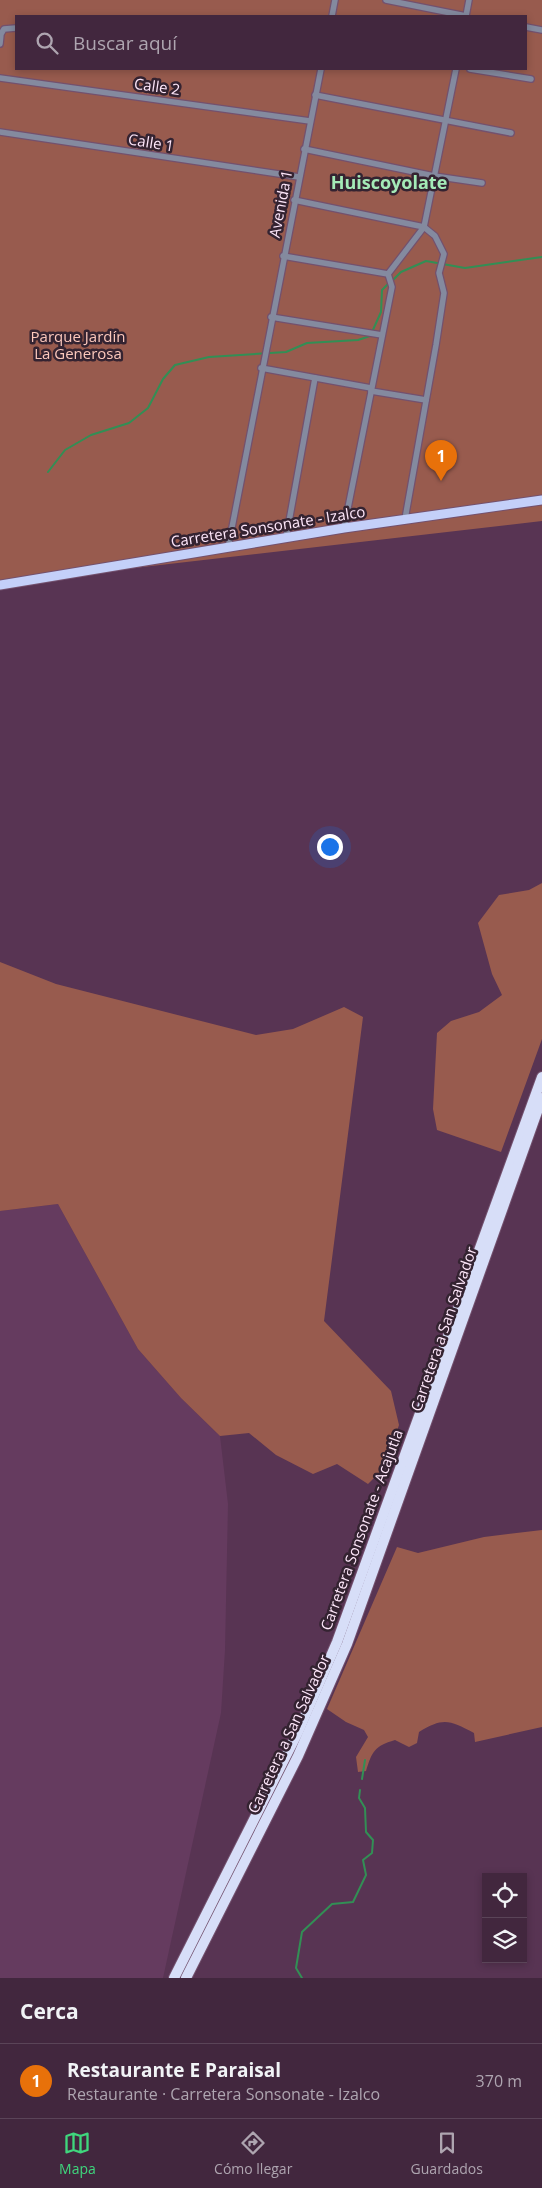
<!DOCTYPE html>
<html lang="es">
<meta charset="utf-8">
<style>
body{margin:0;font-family:"Open Sans",sans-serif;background:#492f45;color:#f1f3f6}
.controls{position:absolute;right:15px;bottom:15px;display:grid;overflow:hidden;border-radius:0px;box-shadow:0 2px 8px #0003}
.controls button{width:45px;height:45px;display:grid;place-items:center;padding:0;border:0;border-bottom:1px solid #5a4458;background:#42273e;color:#f1f3f6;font:25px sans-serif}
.you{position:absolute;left:329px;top:846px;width:18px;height:18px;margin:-12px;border:4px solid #fff;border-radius:50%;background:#1a73e8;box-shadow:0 0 0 8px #1a73e833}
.badge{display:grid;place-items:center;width:32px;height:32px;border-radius:50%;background:#3fd77d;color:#fff;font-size:16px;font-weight:700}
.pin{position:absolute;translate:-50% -41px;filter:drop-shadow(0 1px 2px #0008)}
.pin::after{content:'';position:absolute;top:26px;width:18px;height:15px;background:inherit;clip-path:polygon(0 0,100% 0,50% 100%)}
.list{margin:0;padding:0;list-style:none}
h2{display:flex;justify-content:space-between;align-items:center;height:65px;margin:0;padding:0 20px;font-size:21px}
h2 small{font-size:16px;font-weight:400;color:#aea5b0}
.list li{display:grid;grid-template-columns:32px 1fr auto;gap:15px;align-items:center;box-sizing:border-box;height:75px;padding:0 20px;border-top:1px solid #5a4458}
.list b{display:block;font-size:19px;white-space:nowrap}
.list p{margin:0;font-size:16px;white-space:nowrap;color:#aea5b0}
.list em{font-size:16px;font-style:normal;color:#aea5b0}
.icon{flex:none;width:28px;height:28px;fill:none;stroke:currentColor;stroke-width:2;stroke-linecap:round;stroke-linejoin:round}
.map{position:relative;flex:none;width:542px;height:1978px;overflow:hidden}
.search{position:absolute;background:#42273e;box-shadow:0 2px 8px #0003;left:15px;right:15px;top:15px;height:55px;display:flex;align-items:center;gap:12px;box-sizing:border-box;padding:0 18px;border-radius:0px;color:#aea5b0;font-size:19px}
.sheet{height:140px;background:#42273e}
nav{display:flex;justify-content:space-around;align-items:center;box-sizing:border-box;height:70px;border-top:1px solid #5a4458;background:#42273e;font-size:14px;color:#aea5b0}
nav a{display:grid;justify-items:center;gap:2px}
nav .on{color:#3fd77d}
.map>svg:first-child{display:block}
</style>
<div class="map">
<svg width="542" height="1978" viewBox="0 0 542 1978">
<rect width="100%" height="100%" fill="#583453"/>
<polygon fill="#653b5f" points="58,1204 138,1349 181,1398 220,1436 228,1504 225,1650 221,1713 163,1978 0,1978 0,1211"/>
<g fill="#985b4e" fill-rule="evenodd">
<path d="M0,0H542V521L73,575L0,588ZM16,16H526V69H16Z"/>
<polygon points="542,883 542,1039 501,1152 437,1130 433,1109 437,1033 451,1021 479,1012 502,995 492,974 478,923 499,895 529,890"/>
<polygon points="0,962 56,984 256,1035 293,1029 344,1007 363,1017 324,1321 391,1391 399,1425 385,1467 368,1484 337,1464 313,1474 276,1455 249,1433 220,1436 181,1398 138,1349 58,1204 0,1211"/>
<path d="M542,1530V1727L475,1742L474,1733C450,1720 443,1717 419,1732L417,1743L409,1747L395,1740C374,1746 372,1752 366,1771L358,1772L356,1757L368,1737L364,1730L346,1722L327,1709L397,1547L418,1553L484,1537Z"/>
</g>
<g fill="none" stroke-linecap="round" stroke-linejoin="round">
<g stroke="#328f55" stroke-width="2">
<polyline points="392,281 401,272 426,261 465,268 542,257"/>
<polyline points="372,332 381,312 382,290 388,284"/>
<polyline points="48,472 65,450 91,435 129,423 148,408 163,379 175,365 209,357 286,352 307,343 358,340 370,336"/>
<polyline points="362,1779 365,1760"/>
<polyline points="302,1978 296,1968 302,1932 332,1904 353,1902 366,1875 363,1860 372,1853 373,1840 366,1832 365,1808 359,1798 360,1790"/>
</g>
<g stroke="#73516e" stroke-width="8">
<g id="minor">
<polyline points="386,0 466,16"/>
<polyline points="332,16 335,0"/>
<polyline points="466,16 469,0"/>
<polyline points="526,27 542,30"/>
<polyline points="0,44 1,34 4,29 16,28"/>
<polyline points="470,69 531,79"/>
<polyline points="0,78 310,121"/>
<polyline points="315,95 511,133"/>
<polyline points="0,132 299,177"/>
<polyline points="304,149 434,176 482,183"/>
<polyline points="294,200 424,227 435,236 444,254 439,273 444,293 436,345 405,519"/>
<polyline points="283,256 388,274"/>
<polyline points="271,317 382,335"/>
<polyline points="261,368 371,388"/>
<polyline points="371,391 426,400"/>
<polyline points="344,528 392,287 388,274 424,227 456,69"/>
<polyline points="286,538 315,378"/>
<polyline points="228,548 321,69"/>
</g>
</g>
<g stroke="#73516e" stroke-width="11">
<polyline id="primary" points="0,585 344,528 542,500"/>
</g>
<g stroke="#73516e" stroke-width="12">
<g id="trunk">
<polyline points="174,1978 298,1732 337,1642 542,1077"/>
<polyline points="186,1978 298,1756 347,1644 542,1098"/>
</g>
</g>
<use href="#minor" stroke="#848a9f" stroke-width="5.5"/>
<use href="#primary" stroke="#c4d0f9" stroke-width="9"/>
<use href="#trunk" stroke="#d7def8" stroke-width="10"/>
</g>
<g text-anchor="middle" stroke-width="5" stroke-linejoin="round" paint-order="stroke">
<g font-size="15" fill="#fee7fa" stroke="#342331">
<text transform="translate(157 87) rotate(8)" y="5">Calle 2</text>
<text transform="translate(151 143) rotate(9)" y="5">Calle 1</text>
<text transform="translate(281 204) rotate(-79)" y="5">Avenida 1</text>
<text transform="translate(268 527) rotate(-9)" y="5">Carretera Sonsonate - Izalco</text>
<text transform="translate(444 1329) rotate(-71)" y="5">Carretera a San Salvador</text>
<text transform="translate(362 1530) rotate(-70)" y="5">Carretera Sonsonate - Acajutla</text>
<text transform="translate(289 1734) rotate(-65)" y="5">Carretera a San Salvador</text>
</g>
<g font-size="15" fill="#fcc8bc" stroke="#342331">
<text x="78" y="342">Parque Jardín<tspan x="78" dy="17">La Generosa</tspan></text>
</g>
<g font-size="18" font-weight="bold" fill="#a4eab7" stroke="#342331">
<text x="389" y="189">Huiscoyolate</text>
</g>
</g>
</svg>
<div class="controls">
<button><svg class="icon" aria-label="locate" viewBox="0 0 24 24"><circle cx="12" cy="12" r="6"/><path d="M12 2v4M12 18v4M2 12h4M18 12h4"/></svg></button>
<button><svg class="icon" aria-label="layers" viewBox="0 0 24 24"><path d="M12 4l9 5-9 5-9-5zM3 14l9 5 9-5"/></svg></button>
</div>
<div class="you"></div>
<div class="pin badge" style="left:441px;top:481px;background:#e8710a">1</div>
<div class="search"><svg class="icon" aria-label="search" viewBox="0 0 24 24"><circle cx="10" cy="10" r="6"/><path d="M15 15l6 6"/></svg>Buscar aquí</div>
</div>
<section class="sheet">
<h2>Cerca<small></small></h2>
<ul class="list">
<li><span class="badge" style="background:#e8710a">1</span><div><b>Restaurante E Paraisal</b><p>Restaurante · Carretera Sonsonate - Izalco</p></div><em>370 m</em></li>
</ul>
</section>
<nav>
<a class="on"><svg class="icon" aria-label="map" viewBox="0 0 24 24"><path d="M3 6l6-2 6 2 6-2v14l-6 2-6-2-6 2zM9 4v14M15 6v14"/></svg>Mapa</a>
<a><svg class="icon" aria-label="directions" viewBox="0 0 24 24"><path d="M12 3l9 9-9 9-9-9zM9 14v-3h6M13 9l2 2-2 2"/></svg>Cómo llegar</a>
<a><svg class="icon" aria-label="saved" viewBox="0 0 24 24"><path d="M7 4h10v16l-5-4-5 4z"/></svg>Guardados</a>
</nav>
